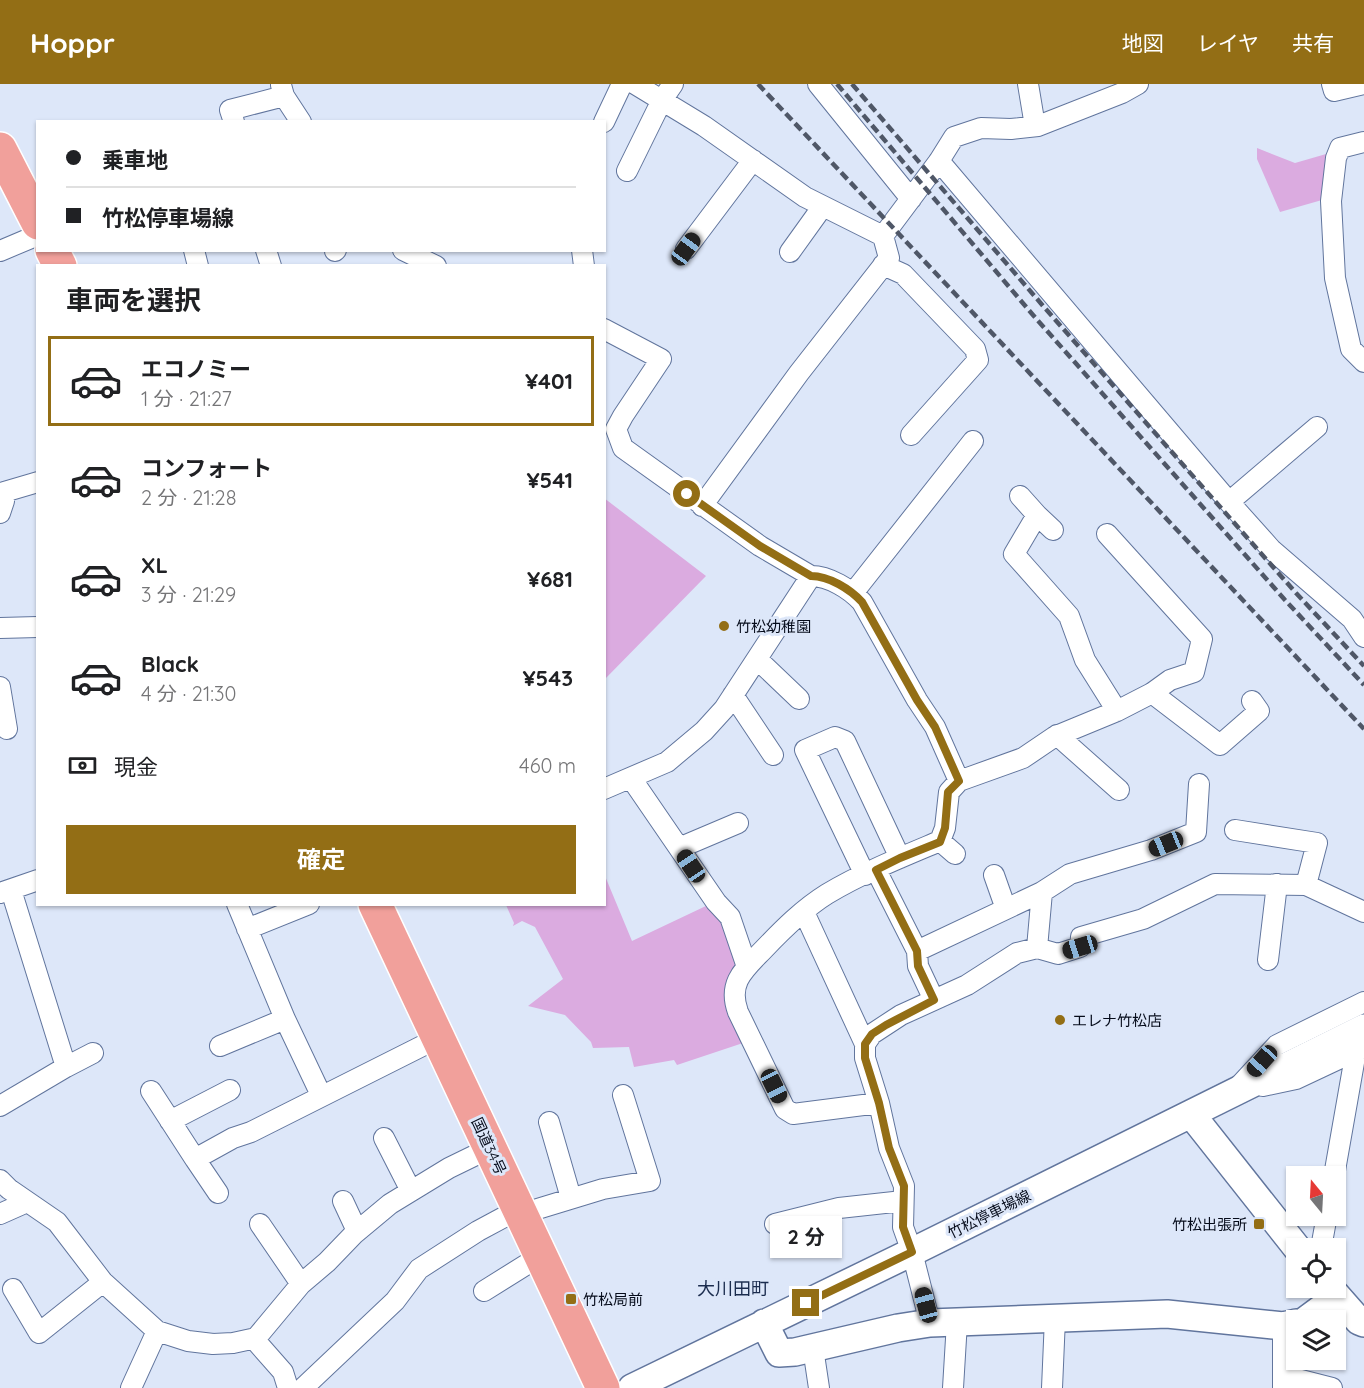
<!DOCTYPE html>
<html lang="ja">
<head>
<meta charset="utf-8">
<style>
	:root { --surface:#fff; --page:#f6f6f6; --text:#202124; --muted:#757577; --line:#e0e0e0; --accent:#936e15 }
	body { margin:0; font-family:Quicksand,"Noto Sans JP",sans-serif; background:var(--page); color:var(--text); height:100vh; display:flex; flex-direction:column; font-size:22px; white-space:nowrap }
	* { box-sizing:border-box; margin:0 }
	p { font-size:20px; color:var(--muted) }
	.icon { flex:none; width:33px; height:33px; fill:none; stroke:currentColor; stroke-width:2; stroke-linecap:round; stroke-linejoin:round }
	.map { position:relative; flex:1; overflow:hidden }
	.details { position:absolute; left:36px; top:180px; width:570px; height:642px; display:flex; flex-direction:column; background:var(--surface); border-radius:0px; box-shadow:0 2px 4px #0004 }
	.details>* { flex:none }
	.banner { position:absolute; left:36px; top:36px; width:570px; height:132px; border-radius:0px; box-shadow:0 2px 4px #0004; display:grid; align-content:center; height:132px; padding:0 30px; background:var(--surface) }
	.needle { width:39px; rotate:342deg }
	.buttons { position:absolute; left:1286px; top:1082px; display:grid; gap:12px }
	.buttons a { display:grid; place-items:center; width:60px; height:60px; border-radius:0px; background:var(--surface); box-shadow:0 2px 4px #0004; font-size:30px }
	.end { position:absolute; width:27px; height:27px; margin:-14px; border:8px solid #936e15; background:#fff; box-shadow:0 0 0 3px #fff }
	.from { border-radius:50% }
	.bubble { position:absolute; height:42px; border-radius:0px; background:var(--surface); box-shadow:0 2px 4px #0004; font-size:20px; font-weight:700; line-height:42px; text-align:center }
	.car { position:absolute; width:18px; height:36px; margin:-18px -9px; border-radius:8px; box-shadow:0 0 4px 2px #0007; background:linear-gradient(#222 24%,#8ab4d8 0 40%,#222 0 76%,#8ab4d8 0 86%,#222 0) }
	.banner b { display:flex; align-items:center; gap:21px; height:57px; font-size:22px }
	.banner b+b { border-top:2px solid var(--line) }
	.banner i { width:15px; height:15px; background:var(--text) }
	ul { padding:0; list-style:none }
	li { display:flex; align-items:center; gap:18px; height:90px; margin:0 12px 9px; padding:0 18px; border:3px solid transparent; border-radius:0px }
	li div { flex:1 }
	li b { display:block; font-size:22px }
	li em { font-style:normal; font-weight:700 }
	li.selected { border-color:var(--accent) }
	li>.icon { width:54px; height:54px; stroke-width:1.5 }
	h2 { padding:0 30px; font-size:27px; line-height:72px }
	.pay { display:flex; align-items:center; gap:15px; height:66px; padding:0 30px; font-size:22px }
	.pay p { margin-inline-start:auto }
	.action { display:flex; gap:12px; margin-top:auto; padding:12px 30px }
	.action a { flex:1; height:69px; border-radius:0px; background:var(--accent); color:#fff; font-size:24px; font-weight:700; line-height:69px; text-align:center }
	header { display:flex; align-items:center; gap:36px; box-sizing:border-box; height:84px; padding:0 30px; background:var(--accent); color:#fff }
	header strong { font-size:28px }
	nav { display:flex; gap:33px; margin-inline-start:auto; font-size:21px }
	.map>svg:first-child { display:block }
	.green { fill:#dbabe0 }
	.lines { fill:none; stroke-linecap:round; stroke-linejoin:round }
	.street-casing { stroke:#61759d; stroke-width:22 }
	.secondary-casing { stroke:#61759d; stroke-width:30 }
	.highway-casing { stroke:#fff; stroke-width:36 }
	.street { stroke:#fff; stroke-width:20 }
	.secondary { stroke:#fff; stroke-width:27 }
	.highway { stroke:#f1a09b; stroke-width:33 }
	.rail { stroke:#4f5767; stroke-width:4.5; stroke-dasharray:9 4.5; stroke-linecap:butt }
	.route { stroke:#936e15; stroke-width:8 }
	.poi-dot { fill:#936e15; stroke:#dde7f9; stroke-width:2 }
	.labels { text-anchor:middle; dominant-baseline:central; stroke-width:6; stroke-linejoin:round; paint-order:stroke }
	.poi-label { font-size:15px; fill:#050b1a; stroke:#dde7f9; text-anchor:start }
	.street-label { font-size:15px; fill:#050b1a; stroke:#dde7f9 }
	.quarter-label { font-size:18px; fill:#1b2c4e; stroke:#dde7f9 }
</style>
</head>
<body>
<header>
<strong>Hoppr</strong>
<nav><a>地図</a><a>レイヤ</a><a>共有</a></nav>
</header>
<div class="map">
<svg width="1364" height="1304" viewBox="0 0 1364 1304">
	<rect width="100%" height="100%" fill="#dde7f9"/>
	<path class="green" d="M 1257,64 L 1295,79 L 1333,68 L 1322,116 L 1280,128 L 1257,75 Z
		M 604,414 L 706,492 L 605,595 L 604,595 Z
		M 605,792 L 632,857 L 708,821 L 727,839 L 740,885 L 743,959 L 677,981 L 674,976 L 634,983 L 629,963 L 593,964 L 591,958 L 565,931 L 528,922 L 563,895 L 535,843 L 522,837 L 513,842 L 514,839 L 506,821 L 604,820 Z"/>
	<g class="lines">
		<defs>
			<path id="street" d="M 635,0 L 704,42 L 805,113 L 883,152
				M 818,0 L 911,115
				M 1028,0 L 1035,42
				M 1332,0 L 1334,7 L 1364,0
				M 281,1 L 284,12 L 301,38
				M 234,38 L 230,26 L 284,12
				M 604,38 L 622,0
				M 1364,58 L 1340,64 L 1336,74 L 1331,117 L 1335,194 L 1351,265 L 1364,278
				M 939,77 L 1229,418 L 1271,465 L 1352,535 L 1364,553
				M 627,87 L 662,16 L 673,0
				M 883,152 L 939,77 L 954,53 L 981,44 L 1011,45 L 1038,42 L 1122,9 L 1138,0
				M 686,165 L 753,76
				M 194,166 L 198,182
				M 266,166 L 271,182
				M 403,166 L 436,182
				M 582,166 L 584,182
				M 0,167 L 38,151
				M 335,167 L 336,166
				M 790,168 L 823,122
				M 883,181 L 903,190 L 975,265 L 978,276 L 911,351
				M 604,245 L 661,275 L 623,332 L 616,345 L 623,364 L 760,462 L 811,492 C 829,492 850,505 862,518 L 917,616 L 935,643 L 959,697 L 1023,674 L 1054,653 L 1117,627 L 1152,609 L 1170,596 L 1194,588 L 1202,555 L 1107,450
				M 1020,412 L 1037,431 L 1014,470 L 1069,532 L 1085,576 L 1117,627
				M 1229,418 L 1317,343
				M 702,422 L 799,289 L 889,174 L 883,152
				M 0,429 L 4,417 L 4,408 L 38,398
				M 1037,431 L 1053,446
				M 853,509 L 973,357
				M 0,544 L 38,543
				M 757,575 L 799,615
				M 0,603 L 7,645
				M 1152,609 L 1220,661 L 1259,627 L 1252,617
				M 733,611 L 773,671
				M 1057,651 L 1119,706
				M 631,694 L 716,818 L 730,833 L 747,883
				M 604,705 L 667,678 L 704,647 L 724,625 L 811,492
				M 1235,746 L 1317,759 L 1306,801
				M 940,757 L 955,770
				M 679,764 L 738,739
				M 876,786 L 917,867 L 1042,808
				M 865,791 L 805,666 L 835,653 L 845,657 L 900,774
				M 994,791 L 1006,825
				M 0,809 L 38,796
				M 804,828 L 865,960
				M 247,845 L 309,820
				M 1037,864 L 1058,870 L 1080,863 L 1081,853 L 1143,835 L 1215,800 L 1306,801 L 1364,828
				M 917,867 L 918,882 L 934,916
				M 1268,876 L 1277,800
				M 285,935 L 321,1011
				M 220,962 L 285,935 L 237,820
				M 66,983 L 93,969
				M 1240,1001 L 1277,961 L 1364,918
				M 1263,1002 L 1296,995 L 1364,963
				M 151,1007 L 195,1075
				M 879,1019 L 793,1030 L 785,1025 L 738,928 C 727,898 745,885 764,865 C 783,845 803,825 827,810 C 862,789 902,773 940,757 L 945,744 L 949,708 L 959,697
				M 0,1022 L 66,983 L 11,806
				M 170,1037 L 230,1006
				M 549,1038 L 571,1114
				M 384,1054 L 411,1107
				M 1334,1092 L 1356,967
				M 0,1096 L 9,1105 L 57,1138 L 103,1198 L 157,1247
				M 218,1109 L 195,1075 L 233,1054 L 251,1048 L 438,954
				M 343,1117 L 357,1147
				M 0,1130 L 27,1118
				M 521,1130 L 603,1105 L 650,1097 L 623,1011
				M 260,1140 L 301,1200
				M 775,1140 L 839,1124 L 903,1117
				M 1321,1164 L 1327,1131
				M 13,1205 L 39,1249 L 103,1198
				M 484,1207 L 540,1172
				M 930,1239 L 912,1168 L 903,1143 L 904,1102 L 889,1064 L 879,1019 L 865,974 L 865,960 L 872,950 L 901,931 L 967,901 L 1017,869 L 1037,864 L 1042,808 L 1070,790 L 1151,766 L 1196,748 L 1199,700
				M 1283,1242 L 1283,1304
				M 254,1255 L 283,1288 L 288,1304
				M 813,1264 L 819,1304
				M 1285,1292 L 1332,1304
				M 131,1304 L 157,1247 L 188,1257 L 213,1260 L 233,1259 L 256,1254 L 301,1200 L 327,1178 L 354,1150 L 390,1120 L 449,1084 L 490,1064
				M 303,1304 L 395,1217 L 419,1185 L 478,1147 L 519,1125
				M 953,1304 L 957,1238
				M 1052,1304 L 1055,1234"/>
			<path id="secondary" d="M 1191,1030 L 1297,1164
				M 1329,1203 L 1359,1237 L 1364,1239
				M 1306,1236 L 1337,1213
				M 764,1239 L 779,1269 L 795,1268 L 898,1244 L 930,1239 L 1167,1230 L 1283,1242 L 1296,1239
				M 632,1304 L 912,1168 L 1364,944"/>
			<path id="highway" d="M 0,65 L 38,139
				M 52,166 L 60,182
				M 375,820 L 603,1304"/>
		</defs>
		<use href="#street" class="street-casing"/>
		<use href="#secondary" class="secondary-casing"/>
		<use href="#highway" class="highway-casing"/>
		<use href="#street" class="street"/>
		<use href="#secondary" class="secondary"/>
		<use href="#highway" class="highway"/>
		<path class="rail" d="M 758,0 L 1364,645
			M 837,0 L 1033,231 L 1285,516 L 1364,601
			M 852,0 L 1044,223 L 1296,509 L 1364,582"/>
	</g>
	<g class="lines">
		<path class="route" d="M 687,410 L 760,462 L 811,492 C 829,492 850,505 862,518 L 917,616 L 935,643 L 959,697 L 948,708 L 945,744 L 940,758 L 900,774 L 876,786 L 917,867 L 918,882 L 934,916 L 886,941 L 872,950 L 865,960 L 865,974 L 879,1019 L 889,1064 L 904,1102 L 903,1143 L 912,1168 L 806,1219"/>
	</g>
	<g class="poi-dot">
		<circle cx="724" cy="542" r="6"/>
		<circle cx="1060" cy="936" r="6"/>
		<rect x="1253" y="1134" width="12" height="12" rx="3"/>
		<rect x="565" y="1209" width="12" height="12" rx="3"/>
	</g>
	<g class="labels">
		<g class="poi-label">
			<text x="736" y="542">竹松幼稚園</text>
			<text x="1072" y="936">エレナ竹松店</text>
			<text x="1247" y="1140" text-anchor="end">竹松出張所</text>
			<text x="583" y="1215">竹松局前</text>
		</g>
		<g class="street-label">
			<text transform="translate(489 1062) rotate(65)">国道34号</text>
			<text transform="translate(989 1130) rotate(-26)">竹松停車場線</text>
		</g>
		<g class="quarter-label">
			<text x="733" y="1204">大川田町</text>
		</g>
	</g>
</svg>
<div class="buttons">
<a><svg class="needle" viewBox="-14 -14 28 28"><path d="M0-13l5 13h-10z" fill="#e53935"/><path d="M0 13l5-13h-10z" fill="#757577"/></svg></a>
<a><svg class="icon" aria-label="locate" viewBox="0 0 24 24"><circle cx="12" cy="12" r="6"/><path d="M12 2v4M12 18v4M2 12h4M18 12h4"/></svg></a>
<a><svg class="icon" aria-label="layers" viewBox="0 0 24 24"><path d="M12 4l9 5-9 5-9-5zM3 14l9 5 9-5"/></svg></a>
</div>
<i class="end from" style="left:687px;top:410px"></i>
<i class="end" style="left:806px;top:1219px"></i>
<div class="bubble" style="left:770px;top:1132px;width:72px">2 分</div>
<i class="car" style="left:686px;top:165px;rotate:36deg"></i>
<i class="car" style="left:1166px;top:760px;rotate:248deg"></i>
<i class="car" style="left:691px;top:782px;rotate:326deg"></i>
<i class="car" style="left:1080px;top:863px;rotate:253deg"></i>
<i class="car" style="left:1262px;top:977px;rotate:222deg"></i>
<i class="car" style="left:774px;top:1002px;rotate:154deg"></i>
<i class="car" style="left:926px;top:1221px;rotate:345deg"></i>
<div class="banner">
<b><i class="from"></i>乗車地</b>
<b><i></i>竹松停車場線</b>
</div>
<section class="details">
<h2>車両を選択</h2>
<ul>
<li class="selected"><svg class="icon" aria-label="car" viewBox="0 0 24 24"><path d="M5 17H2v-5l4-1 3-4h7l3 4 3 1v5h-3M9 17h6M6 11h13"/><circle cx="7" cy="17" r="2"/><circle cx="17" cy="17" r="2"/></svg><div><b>エコノミー</b><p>1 分 · 21:27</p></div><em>¥401</em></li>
<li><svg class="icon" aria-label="car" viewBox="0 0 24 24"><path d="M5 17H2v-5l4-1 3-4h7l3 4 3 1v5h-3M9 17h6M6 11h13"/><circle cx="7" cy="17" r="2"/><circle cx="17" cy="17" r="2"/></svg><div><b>コンフォート</b><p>2 分 · 21:28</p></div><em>¥541</em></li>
<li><svg class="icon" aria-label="car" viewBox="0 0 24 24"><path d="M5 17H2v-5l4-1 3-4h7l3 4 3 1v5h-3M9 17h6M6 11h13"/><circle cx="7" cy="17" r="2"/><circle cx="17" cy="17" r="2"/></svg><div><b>XL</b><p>3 分 · 21:29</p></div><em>¥681</em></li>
<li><svg class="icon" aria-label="car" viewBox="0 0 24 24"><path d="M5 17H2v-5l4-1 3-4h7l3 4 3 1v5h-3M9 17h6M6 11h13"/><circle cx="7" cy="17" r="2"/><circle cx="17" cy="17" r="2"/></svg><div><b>Black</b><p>4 分 · 21:30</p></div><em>¥543</em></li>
</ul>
<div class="pay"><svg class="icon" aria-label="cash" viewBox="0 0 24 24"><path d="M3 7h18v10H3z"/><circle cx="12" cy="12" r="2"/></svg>現金<p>460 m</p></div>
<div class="action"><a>確定</a></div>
</section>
</div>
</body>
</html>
